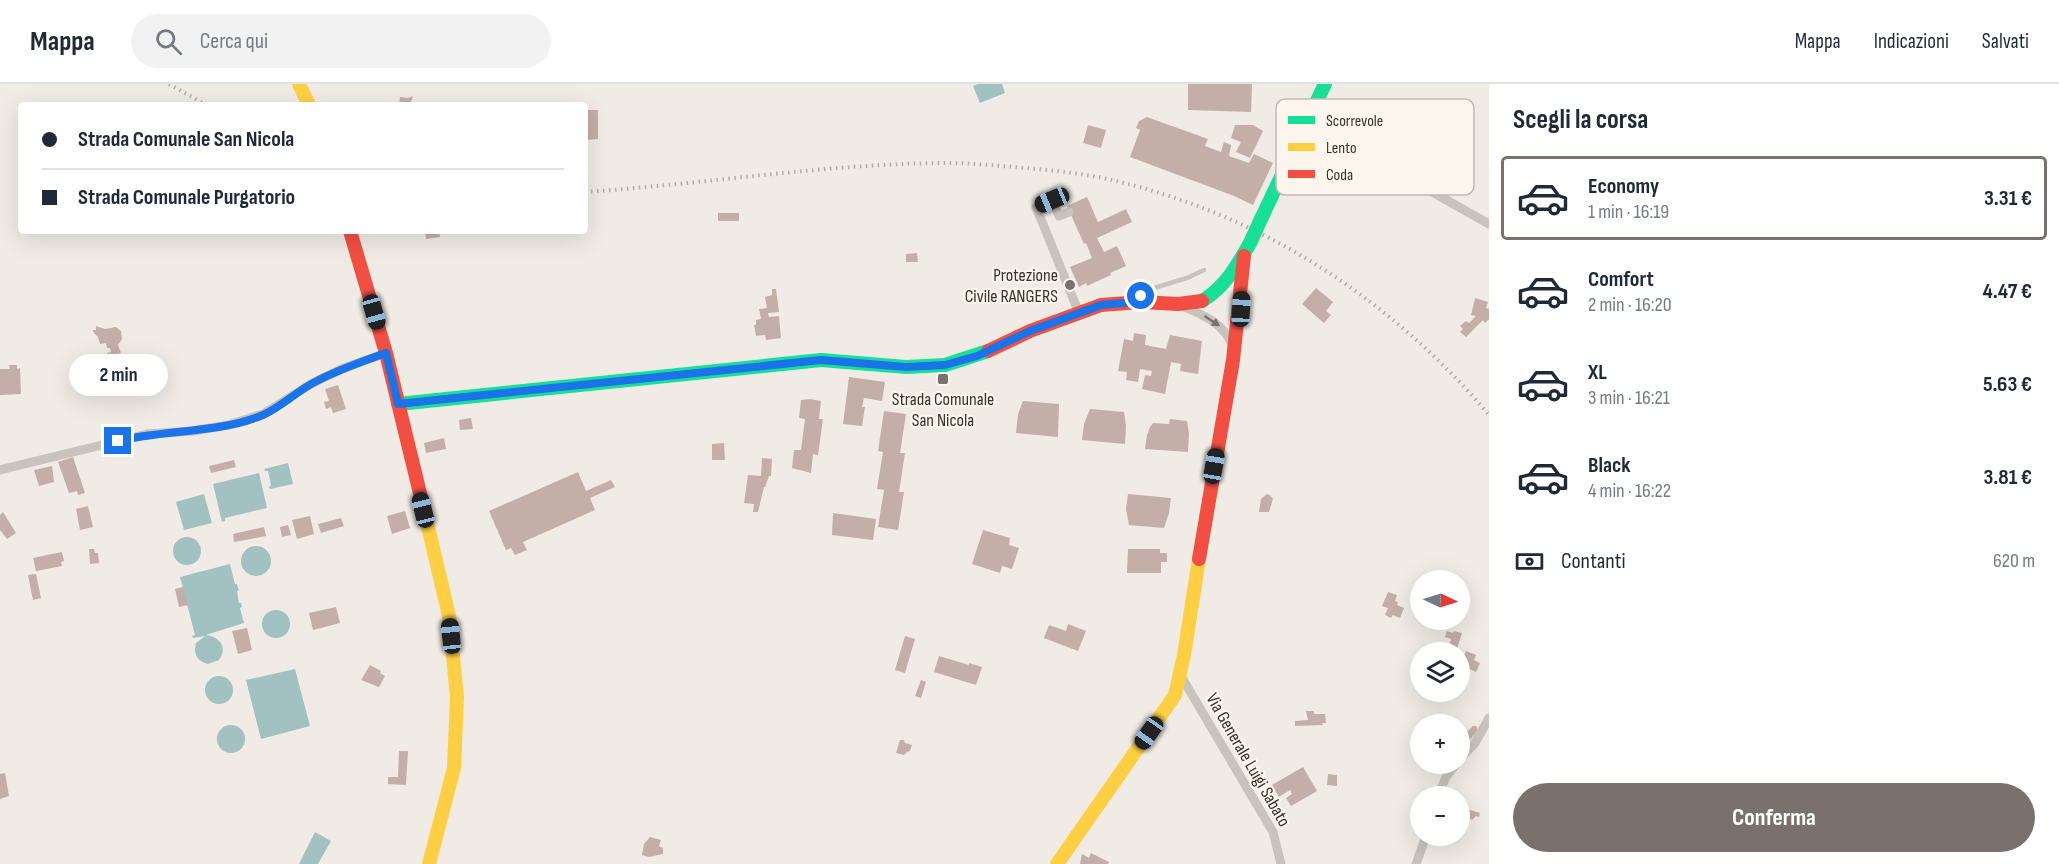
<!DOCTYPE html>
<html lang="it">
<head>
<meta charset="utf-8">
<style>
	:root { --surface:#fff; --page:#f2f2f3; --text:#1f2937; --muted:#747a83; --line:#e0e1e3; --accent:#7a716c }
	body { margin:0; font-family:"Sofia Sans Condensed",sans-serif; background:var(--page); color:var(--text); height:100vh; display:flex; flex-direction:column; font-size:22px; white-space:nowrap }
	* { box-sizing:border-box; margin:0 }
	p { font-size:20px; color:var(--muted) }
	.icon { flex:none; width:33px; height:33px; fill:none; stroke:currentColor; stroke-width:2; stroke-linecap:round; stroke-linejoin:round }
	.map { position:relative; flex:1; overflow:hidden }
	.details { display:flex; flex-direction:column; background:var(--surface); width:570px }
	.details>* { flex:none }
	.banner { position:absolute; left:18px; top:18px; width:570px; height:132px; border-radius:6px; box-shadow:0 6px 24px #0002; display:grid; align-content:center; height:132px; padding:0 24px; background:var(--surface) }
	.needle { width:39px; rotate:94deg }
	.tools { position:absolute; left:1410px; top:486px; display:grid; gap:12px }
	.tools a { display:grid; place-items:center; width:60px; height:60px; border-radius:50%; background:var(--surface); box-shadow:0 6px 24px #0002; font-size:30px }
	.end { position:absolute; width:27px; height:27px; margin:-14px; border:8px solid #1a73e8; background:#fff; box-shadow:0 0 0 3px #fff }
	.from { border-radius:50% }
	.bubble { position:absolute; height:42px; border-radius:21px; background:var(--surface); box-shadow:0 6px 24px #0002; font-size:20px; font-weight:700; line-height:42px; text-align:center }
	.car { position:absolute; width:18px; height:36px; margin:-18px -9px; border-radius:8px; box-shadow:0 0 4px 2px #0007; background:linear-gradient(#222 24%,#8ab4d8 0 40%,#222 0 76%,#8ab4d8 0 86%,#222 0) }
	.banner b { display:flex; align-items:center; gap:21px; height:57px; font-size:22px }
	.banner b+b { border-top:2px solid var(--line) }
	.banner i { width:15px; height:15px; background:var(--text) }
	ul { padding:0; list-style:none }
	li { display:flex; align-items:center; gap:18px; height:84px; margin:0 12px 9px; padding:0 12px; border:3px solid transparent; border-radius:6px }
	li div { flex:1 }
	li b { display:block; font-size:22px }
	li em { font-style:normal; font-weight:700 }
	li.current { border-color:var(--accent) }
	li>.icon { width:54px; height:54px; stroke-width:1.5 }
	h2 { padding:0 24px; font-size:27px; line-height:72px }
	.pay { display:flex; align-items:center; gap:15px; height:66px; padding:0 24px; font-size:22px }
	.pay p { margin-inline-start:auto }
	.primary-button { display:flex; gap:12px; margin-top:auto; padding:12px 24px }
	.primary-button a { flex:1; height:69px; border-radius:36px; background:var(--accent); color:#fff; font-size:24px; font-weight:700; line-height:69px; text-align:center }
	header { display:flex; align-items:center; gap:36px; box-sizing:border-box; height:84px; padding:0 30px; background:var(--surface); border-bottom:2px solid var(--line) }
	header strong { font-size:28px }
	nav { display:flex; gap:33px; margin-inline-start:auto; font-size:21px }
	.search { width:420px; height:54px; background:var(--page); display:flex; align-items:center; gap:15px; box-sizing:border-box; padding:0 21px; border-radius:33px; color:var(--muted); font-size:22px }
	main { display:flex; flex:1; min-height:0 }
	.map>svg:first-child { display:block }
	.water { fill:#a1c2c1 }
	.building { fill:#c3afa7 }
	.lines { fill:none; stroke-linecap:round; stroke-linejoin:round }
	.lane { stroke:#c9c3be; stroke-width:4.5 }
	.street { stroke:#c9c3be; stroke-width:9 }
	.fast { stroke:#16e098; stroke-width:14 }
	.slow { stroke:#ffcf43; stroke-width:14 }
	.jam { stroke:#f24e42; stroke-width:14 }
	.rail { stroke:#b1aca8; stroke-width:4; stroke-dasharray:1.5 4.5; stroke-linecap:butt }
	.fast-bridge { stroke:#16e098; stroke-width:14 }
	.oneway { fill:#7b726d }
	.route { stroke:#1a73e8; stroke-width:8 }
	.poi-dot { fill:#7a716c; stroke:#fbf5ee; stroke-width:2 }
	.labels { text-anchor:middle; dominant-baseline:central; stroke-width:4.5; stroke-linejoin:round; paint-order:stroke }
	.poi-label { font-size:18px; fill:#3b302b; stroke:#fbf5ee; text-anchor:end }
	.street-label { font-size:18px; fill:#3b302b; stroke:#fbf5ee }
	.key { fill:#fbf5ee; stroke:#c1bab4; stroke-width:1.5 }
	.key-label { font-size:16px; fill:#3b302b }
</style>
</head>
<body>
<header>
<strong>Mappa</strong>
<div class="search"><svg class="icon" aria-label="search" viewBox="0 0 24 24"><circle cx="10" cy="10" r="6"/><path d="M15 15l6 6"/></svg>Cerca qui</div>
<nav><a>Mappa</a><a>Indicazioni</a><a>Salvati</a></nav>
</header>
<main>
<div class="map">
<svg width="1489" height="780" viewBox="0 0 1489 780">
	<rect width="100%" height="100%" fill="#f0ebe5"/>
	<path class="water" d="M 978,0 L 1002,0 L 1005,9 L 980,19 L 973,2 Z
		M 288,379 L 293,400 L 270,405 L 269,403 L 271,401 L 268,387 L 265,387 L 264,385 Z
		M 259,389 L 267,424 L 225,434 L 225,437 L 222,438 L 213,400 Z
		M 204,410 L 212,439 L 184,446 L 176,418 Z
		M173 467a14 14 0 1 1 28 0a14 14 0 1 1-28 0Z
		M241 477a15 15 0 1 1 30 0a15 15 0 1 1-30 0Z
		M 230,480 L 235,500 L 237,500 L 239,506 L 237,507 L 239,519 L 241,519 L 242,523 L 240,524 L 244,539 L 206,551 C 220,553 228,563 219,576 L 208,580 C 197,577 193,570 196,559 L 205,552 L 193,554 L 192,552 L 195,551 L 180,493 Z
		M262 540a14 14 0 1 1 28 0a14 14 0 1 1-28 0Z
		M 295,585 L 310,642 L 261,655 L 246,596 Z
		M205 606a14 14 0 1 1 28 0a14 14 0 1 1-28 0Z
		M217 655a14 14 0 1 1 28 0a14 14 0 1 1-28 0Z
		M 315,748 L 331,757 L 318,780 L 299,780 Z"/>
	<path class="building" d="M 1188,0 L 1252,0 L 1251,28 L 1188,26 Z
		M 413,12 L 411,18 L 420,21 L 399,21 L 400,13 L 408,14 Z
		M 585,26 L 598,26 L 598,55 L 585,56 Z
		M 1147,33 L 1208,55 L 1205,62 L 1221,68 L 1224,58 L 1231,61 L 1229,72 L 1249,79 L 1254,70 L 1273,79 L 1253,121 L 1234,112 L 1130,73 L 1140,46 L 1136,44 L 1139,37 Z
		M 1088,41 L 1106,46 L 1101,64 L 1083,59 Z
		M 1235,41 L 1253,41 L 1263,47 L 1250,74 L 1236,68 L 1241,58 L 1231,54 Z
		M 1087,113 L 1098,138 L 1126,125 L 1132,138 L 1097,154 L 1104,168 L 1117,162 L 1126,182 L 1110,189 L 1111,191 L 1087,202 L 1086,199 L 1079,203 L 1070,183 L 1092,174 L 1086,159 L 1084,160 L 1067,122 Z
		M 718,129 L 739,129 L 739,137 L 718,137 Z
		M 425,147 L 439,147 L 440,153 L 426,155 Z
		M 917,169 L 918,178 L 906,178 L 906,170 Z
		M 1316,204 L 1333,218 L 1326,227 L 1331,231 L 1324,239 L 1302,220 Z
		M 772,205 L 776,205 L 779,228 L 768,229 L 769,233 L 779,232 L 781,254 L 766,256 L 765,251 L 756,252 L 754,241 L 756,241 L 756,236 L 761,235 L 759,225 L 767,224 L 765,213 L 772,211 Z
		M 1475,214 L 1488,218 L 1486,224 L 1489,225 L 1489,235 L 1485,239 L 1483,236 L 1466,253 L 1460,248 L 1463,245 L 1460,242 L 1466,237 L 1469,239 L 1476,232 L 1471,231 Z
		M 96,242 L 105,245 L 116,243 L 121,247 L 122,255 L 118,261 L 121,269 L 108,273 L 107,269 L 111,268 L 110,264 L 107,264 L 106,259 L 100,260 L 98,253 L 93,248 L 93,246 L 96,246 Z
		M 1134,249 L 1146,251 L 1145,261 L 1166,265 L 1170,251 L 1202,257 L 1198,290 L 1180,287 L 1181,280 L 1171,278 L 1165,310 L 1142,305 L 1145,291 L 1151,292 L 1152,287 L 1140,285 L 1138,298 L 1126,296 L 1127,288 L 1118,287 L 1124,255 L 1133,257 Z
		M 9,281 L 17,281 L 17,285 L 20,284 L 21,310 L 0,311 L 0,285 L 10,285 Z
		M 849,293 L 885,298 L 882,317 L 864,314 L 862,323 L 865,323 L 862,342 L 843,340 Z
		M 338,301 L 346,325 L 333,329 L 331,323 L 326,325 L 324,318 L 329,317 L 325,305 Z
		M 810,315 L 821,317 L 819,335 L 823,335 L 818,371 L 813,370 L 811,389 L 792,384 L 794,366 L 801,366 L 805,335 L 799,334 L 801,316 Z
		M 1023,317 L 1059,320 L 1058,353 L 1016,349 L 1018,330 Z
		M 1090,325 L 1124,328 L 1126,342 L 1125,360 L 1082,356 L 1084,340 Z
		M 884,327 L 906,330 L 900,369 L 905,369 L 899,408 L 904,408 L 898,446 L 878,443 L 884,406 L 877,405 L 883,368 L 878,367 Z
		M 471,334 L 473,345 L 460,346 L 459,336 Z
		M 1170,335 L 1187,337 L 1189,350 L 1188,368 L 1145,365 L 1147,351 L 1150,343 L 1153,339 L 1169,340 Z
		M 444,354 L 446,365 L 426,369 L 424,359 Z
		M 724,359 L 725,376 L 712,376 L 712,360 Z
		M 73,373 L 85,409 L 78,411 L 77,407 L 69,409 L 58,378 Z
		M 762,374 L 772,375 L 771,392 L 769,392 L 765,403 L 764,403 L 758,428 L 753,428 L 754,420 L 744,419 L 748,391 L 761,392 Z
		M 234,376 L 236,383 L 211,389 L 209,382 Z
		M 52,382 L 54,398 L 39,402 L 34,386 Z
		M 578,388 L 586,407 L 611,396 L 615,403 L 590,414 L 595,426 L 523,458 L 527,466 L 515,471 L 511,464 L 506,466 L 489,427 Z
		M 1128,410 L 1171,414 L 1169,429 L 1164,444 L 1129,441 L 1126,425 Z
		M 1267,410 L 1270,411 L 1273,415 L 1269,428 L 1259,428 L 1261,415 Z
		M 88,422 L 93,443 L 80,446 L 76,425 Z
		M 405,427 L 410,444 L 392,450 L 387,432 Z
		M 3,428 L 16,449 L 7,455 L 0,446 L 0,431 Z
		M 833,429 L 876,435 L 873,456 L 832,451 Z
		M 310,432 L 314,450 L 297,455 L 292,436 Z
		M 341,434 L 344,442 L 321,449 L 318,440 Z
		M 288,441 L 291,451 L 282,453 L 280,443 Z
		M 264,443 L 266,452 L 234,458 L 233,450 Z
		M 983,446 L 1010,454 L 1009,461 L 1019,464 L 1012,485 L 1002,482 L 1000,489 L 972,480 Z
		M 89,465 L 94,465 L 95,469 L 98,469 L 99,479 L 90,480 Z
		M 1128,465 L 1160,465 L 1160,469 L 1167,469 L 1167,478 L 1161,478 L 1161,489 L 1127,489 Z
		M 62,468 L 64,477 L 61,478 L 62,482 L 36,487 L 33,474 Z
		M 36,490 L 41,514 L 33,516 L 28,491 Z
		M 183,503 L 188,521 L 179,523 L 175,505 Z
		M 1388,508 L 1397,511 L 1395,517 L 1398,518 L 1397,521 L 1404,524 L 1400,534 L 1393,531 L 1391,534 L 1385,531 L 1388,524 L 1382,522 Z
		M 336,523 L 340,539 L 313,546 L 309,529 Z
		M 1068,540 L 1086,547 L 1078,567 L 1044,554 L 1049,541 L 1066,547 Z
		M 247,544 L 252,566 L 238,570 L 232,547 Z
		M 1447,547 L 1453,549 L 1454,547 L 1462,549 L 1457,565 L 1449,562 L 1451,555 L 1445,553 Z
		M 905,552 L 915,555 L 905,589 L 895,586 Z
		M 1466,567 L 1476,571 L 1474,576 L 1480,579 L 1476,588 L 1460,581 Z
		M 939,572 L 969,581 L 969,579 L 982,583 L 976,601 L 934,588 Z
		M 370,581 L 381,587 L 380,589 L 385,592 L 379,603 L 361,596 Z
		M 921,596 L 926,598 L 921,614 L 915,612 Z
		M 1306,627 L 1314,627 L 1314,630 L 1325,630 L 1326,639 L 1322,639 L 1323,641 L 1295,642 L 1295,637 L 1308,636 Z
		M 1473,642 L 1476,642 L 1478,646 L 1466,661 L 1463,659 L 1468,653 L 1465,650 Z
		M 900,656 L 904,656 L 905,659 L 912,661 L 910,667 L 907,668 L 904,671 L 896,669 Z
		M 399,667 L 408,667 L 406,701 L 388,700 L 388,693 L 398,693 Z
		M 1303,683 L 1317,707 L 1291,722 L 1286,714 L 1292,710 L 1290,706 L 1279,713 L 1272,701 Z
		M 5,689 L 9,712 L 0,715 L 0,690 Z
		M 1328,690 L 1337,691 L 1337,702 L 1327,701 Z
		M 1460,723 L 1480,729 L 1479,733 L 1476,732 L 1472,736 L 1460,730 Z
		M 650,753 L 661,756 L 659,762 L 663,764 L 663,770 L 649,773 L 642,771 L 644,760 Z
		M 1091,769 L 1109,778 L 1108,780 L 1080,780 L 1082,770 L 1089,774 Z"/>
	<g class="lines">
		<path class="lane" d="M 1139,214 L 1144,207 L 1187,194 L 1204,186"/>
		<path class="street" d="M 1308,38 L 1489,140
			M 1069,128 L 1059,132 L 1052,116 L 1036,123 L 1079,229
			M 1180,221 C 1203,231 1226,239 1234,266
			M 0,386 L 147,350 L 193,347 L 228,341 L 263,330 L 311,300 L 341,285 L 386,269
			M 1181,592 L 1273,748 L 1281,780
			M 1460,675 L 1475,659 L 1489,634
			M 1438,712 L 1446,693 L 1456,680
			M 1416,780 L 1426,752"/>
		<path class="fast" d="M 1261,135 L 1325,0
			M 1202,217 C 1225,203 1237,182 1250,159
			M 398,320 L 821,276 L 906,283 L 945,281 L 988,267"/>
		<path class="slow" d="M 299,0 L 309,21
			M 425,430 L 449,532 L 457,613 L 454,684 L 429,780
			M 1057,780 L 1175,611 L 1184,571 L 1199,475"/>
		<path class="jam" d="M 350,147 L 386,269 L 425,430
			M 988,267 L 1030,247 L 1101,221 L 1141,218 L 1178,220 L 1202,217
			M 1199,475 L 1233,276 L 1244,172"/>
		<path class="rail" d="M 169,0 L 206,21
			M 585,108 C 705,100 824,80 944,79 C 967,79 990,81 1013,83 C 1049,86 1085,89 1120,98 C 1265,133 1393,217 1489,331"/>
		<path class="fast-bridge" d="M 1250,159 L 1261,135"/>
	</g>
	<defs><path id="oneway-solid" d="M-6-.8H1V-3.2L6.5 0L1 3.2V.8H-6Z" transform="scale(1.5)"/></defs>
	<use class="oneway" href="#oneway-solid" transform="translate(1212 237) rotate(33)"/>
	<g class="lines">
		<path class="route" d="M 118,357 C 165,345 217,350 263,331 C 281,323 296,308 313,299 C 337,286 361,278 386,269 L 398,320 L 821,276 L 906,283 L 945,281 L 977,272 L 1030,247 L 1101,221 L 1135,218 L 1141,212"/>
	</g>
	<g class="poi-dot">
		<circle cx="1070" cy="201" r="6"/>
		<rect x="937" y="289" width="12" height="12" rx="3"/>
	</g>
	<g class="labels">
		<g class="poi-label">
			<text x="1058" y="191">Protezione<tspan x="1058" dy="21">Civile RANGERS</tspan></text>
			<text x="943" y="315" text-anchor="middle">Strada Comunale<tspan x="943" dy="21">San Nicola</tspan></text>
		</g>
		<g class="street-label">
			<text transform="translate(1248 676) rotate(60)">Via Generale Luigi Sabato</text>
		</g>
	</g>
	<rect x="1276" y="15" width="198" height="96" rx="9" class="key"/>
	<rect x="1288" y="32" width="27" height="8" fill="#16e098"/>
	<rect x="1288" y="59" width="27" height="8" fill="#ffcf43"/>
	<rect x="1288" y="86" width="27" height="8" fill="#f24e42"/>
	<g class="key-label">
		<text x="1326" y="42">Scorrevole</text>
		<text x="1326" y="69">Lento</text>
		<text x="1326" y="96">Coda</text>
	</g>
</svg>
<div class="tools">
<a><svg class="needle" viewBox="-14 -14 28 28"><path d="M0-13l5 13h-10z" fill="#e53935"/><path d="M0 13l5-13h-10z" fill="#747a83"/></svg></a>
<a><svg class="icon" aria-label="layers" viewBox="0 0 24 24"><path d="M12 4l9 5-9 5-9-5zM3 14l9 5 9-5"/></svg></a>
<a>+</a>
<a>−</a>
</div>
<i class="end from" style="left:1141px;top:212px"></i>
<i class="end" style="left:118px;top:357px"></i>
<div class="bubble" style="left:69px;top:270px;width:99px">2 min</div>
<i class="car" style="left:1052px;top:116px;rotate:247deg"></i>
<i class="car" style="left:1241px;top:225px;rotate:3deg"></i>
<i class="car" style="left:374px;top:228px;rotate:164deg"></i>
<i class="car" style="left:1214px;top:382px;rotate:10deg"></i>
<i class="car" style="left:423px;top:426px;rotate:346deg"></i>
<i class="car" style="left:451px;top:552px;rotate:354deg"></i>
<i class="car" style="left:1149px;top:649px;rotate:215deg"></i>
<div class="banner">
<b><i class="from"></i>Strada Comunale San Nicola</b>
<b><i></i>Strada Comunale Purgatorio</b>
</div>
</div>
<section class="details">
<h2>Scegli la corsa</h2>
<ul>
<li class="current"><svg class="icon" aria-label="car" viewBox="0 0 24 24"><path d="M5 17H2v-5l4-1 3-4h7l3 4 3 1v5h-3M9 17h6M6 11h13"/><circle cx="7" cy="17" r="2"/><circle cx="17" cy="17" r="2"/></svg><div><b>Economy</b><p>1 min · 16:19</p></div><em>3.31 €</em></li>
<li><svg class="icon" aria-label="car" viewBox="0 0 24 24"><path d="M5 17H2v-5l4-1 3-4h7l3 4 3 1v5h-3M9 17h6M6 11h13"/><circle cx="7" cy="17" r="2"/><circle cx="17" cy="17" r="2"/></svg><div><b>Comfort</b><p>2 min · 16:20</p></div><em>4.47 €</em></li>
<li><svg class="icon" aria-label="car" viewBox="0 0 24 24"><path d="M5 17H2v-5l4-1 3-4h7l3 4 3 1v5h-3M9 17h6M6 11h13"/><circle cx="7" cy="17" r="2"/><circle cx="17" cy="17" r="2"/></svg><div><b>XL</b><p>3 min · 16:21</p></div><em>5.63 €</em></li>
<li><svg class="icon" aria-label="car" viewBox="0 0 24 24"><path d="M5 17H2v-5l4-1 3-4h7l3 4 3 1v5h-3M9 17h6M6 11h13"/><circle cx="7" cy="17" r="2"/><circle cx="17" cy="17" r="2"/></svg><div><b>Black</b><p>4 min · 16:22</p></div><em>3.81 €</em></li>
</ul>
<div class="pay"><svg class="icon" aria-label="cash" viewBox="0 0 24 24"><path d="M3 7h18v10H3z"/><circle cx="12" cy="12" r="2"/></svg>Contanti<p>620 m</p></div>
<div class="primary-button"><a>Conferma</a></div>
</section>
</main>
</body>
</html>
